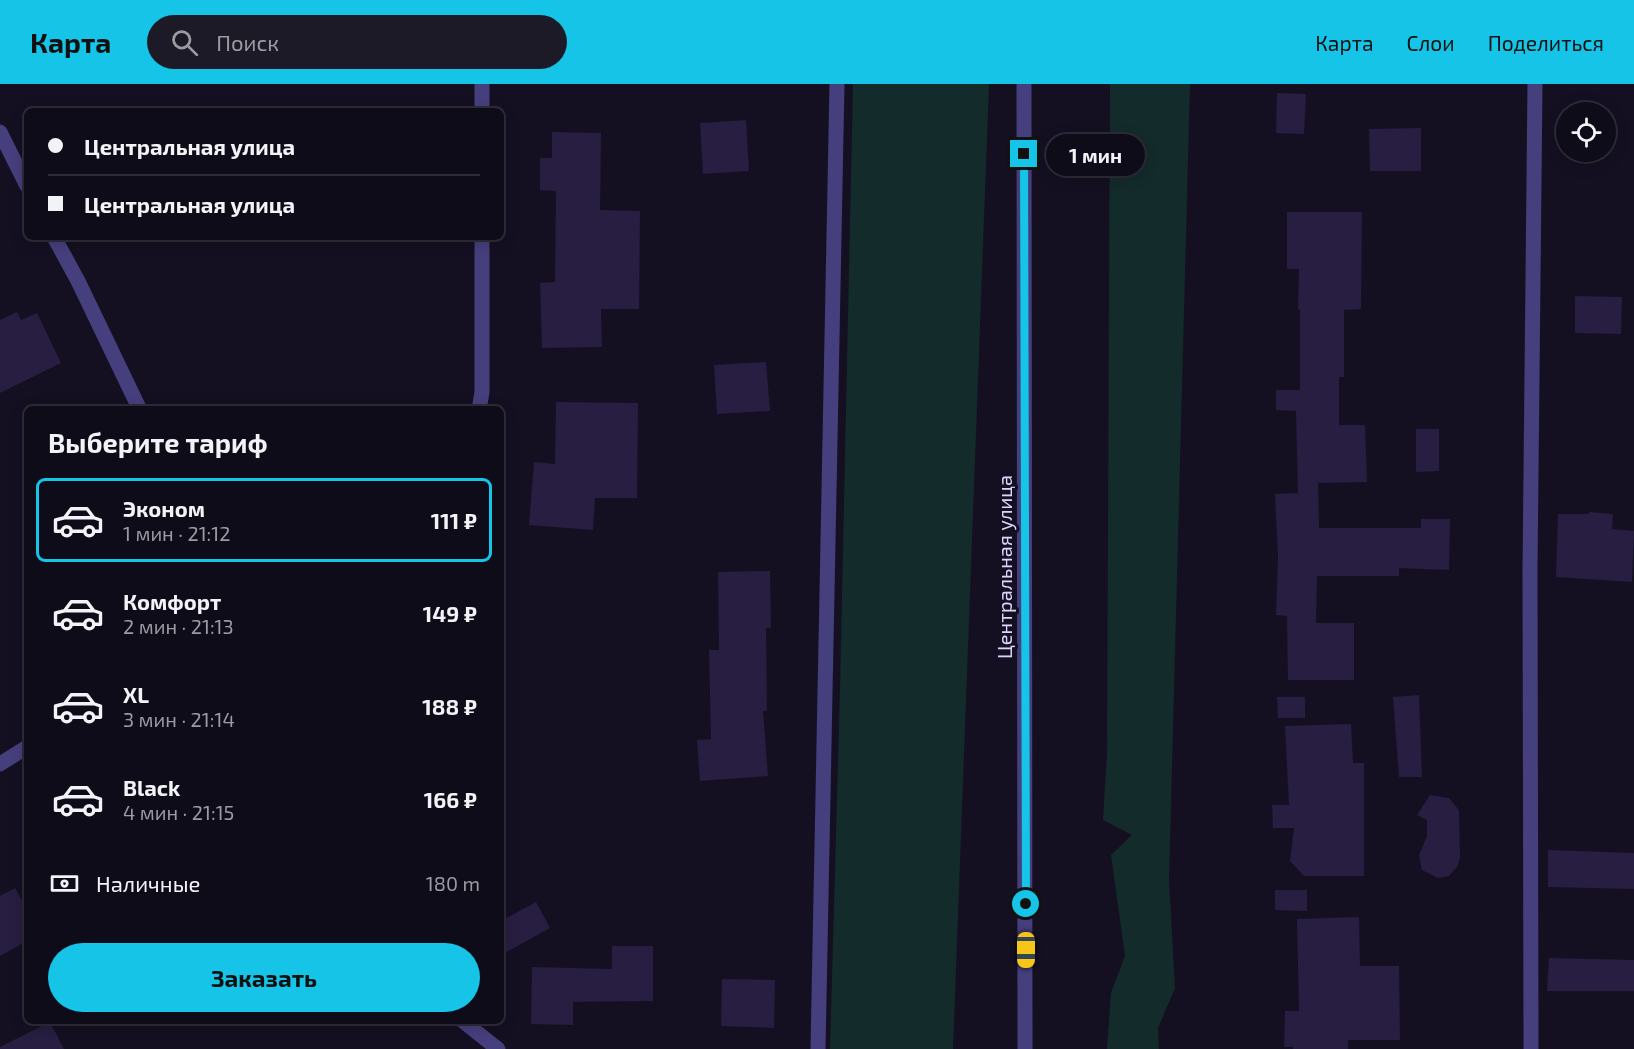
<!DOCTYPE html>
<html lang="ru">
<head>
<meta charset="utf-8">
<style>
	:root { --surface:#0f0c1a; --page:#1d1a27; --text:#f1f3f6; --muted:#9b9ba2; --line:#2f2c39; --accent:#15c4e7 }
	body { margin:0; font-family:"Exo 2",sans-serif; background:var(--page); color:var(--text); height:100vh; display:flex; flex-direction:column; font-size:22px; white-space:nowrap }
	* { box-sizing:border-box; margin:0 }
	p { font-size:20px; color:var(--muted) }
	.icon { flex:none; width:33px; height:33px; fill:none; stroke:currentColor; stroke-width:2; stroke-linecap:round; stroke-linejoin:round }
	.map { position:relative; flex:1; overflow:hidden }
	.side { position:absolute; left:24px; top:322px; width:480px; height:618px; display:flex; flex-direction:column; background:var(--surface); border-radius:9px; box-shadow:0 3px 15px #0003,0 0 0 2px var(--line) }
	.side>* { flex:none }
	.banner { position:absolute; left:24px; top:24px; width:480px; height:132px; border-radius:9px; box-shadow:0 3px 15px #0003,0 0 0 2px var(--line); display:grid; align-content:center; height:132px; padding:0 24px; background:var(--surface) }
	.buttons { position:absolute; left:1556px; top:18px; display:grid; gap:12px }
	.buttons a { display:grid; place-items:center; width:60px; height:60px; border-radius:50%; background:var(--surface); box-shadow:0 3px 15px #0003,0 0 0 2px var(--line); font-size:30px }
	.end { position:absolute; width:27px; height:27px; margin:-14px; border:8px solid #15c4e7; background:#111; box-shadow:0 0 0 3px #111 }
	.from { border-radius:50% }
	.bubble { position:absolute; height:42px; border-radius:21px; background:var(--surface); box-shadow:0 3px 15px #0003,0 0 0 2px var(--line); font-size:20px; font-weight:700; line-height:42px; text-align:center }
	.car { position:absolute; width:18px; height:36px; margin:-18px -9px; border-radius:8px; box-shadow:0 0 4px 2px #0007; background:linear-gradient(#f5c518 24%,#345 0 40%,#f5c518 0 76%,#345 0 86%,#f5c518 0) }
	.banner b { display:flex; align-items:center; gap:21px; height:57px; font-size:22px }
	.banner b+b { border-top:2px solid var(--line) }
	.banner i { width:15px; height:15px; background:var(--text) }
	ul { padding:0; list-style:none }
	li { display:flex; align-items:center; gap:18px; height:84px; margin:0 12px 9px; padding:0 12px; border:3px solid transparent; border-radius:9px }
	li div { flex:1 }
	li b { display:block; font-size:22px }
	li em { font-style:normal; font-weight:700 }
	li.active { border-color:var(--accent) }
	li>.icon { width:54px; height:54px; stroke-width:1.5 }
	h2 { padding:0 24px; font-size:27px; line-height:72px }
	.pay { display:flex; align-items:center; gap:15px; height:66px; padding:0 24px; font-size:22px }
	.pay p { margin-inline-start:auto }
	.cta { display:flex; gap:12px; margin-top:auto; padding:12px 24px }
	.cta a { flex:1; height:69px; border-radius:36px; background:var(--accent); color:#111; font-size:24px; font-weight:700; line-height:69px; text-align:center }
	header { display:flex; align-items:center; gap:36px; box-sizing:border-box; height:84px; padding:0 30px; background:var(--accent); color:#111 }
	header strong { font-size:28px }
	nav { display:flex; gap:33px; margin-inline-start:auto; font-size:21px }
	.search { width:420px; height:54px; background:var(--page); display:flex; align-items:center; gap:15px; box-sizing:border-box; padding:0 21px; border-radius:33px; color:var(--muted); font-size:22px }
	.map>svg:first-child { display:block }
	.green { fill:#142b2b }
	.building { fill:#271e41 }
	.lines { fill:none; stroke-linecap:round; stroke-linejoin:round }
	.minor { stroke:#463f7d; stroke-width:15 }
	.tertiary { stroke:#463f7d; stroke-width:15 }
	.route { stroke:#15c4e7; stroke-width:8 }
	.labels { text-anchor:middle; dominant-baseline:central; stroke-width:6; stroke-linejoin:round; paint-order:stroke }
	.street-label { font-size:20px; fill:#dcd5fb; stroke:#141022 }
</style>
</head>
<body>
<header>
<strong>Карта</strong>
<div class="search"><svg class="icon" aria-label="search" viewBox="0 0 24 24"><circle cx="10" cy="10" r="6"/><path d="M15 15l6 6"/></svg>Поиск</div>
<nav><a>Карта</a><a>Слои</a><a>Поделиться</a></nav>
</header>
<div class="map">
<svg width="1634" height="965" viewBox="0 0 1634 965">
	<rect width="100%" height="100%" fill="#141022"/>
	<path class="green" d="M 853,0 L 989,0 L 953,965 L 830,965 L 840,606 Z
		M 1110,0 L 1190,0 L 1169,796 L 1175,904 L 1158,944 L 1159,965 L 1107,965 L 1111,909 L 1125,872 L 1111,771 L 1132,751 L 1103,736 L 1107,669 Z"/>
	<path class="building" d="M 1277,9 L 1306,10 L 1304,50 L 1276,49 Z
		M 746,36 L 749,87 L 703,90 L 700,39 Z
		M 1421,44 L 1421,87 L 1370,87 L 1369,45 Z
		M 552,48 L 601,49 L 600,126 L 640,127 L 639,225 L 601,225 L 602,263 L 542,264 L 540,199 L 555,198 L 556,107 L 540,106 L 540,74 L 552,74 Z
		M 1287,128 L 1362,128 L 1361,225 L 1344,226 L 1344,293 L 1339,293 L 1339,341 L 1365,341 L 1367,398 L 1318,399 L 1319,444 L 1421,444 L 1421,435 L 1450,435 L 1449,486 L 1399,484 L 1399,492 L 1317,492 L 1316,539 L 1354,539 L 1354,596 L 1288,596 L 1287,532 L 1276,531 L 1278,473 L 1275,410 L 1298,409 L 1296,327 L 1276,326 L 1276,306 L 1300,306 L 1300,226 L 1298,225 L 1299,185 L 1287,185 Z
		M 1575,212 L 1622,213 L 1621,250 L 1575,249 Z
		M 17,228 L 21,236 L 37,229 L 61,279 L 0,309 L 0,236 Z
		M 766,278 L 770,327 L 717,330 L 714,281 Z
		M 556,318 L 638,319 L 637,414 L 595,414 L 593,446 L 529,441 L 534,378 L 555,380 Z
		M 1416,345 L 1439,345 L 1439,387 L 1416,388 Z
		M 1589,428 L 1613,430 L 1612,445 L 1634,447 L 1632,498 L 1556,493 L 1558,430 L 1589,430 Z
		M 770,487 L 771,544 L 766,544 L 767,627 L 763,627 L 768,692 L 700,697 L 697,656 L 711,655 L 709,566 L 719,566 L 718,488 Z
		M 1419,611 L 1422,693 L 1399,693 L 1393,613 Z
		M 1277,613 L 1305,613 L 1305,634 L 1278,634 Z
		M 1351,640 L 1353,679 L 1364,679 L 1364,792 L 1304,792 L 1290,777 L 1294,744 L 1273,744 L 1272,721 L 1289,721 L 1285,642 Z
		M 1430,711 L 1449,714 L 1459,726 L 1460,774 L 1457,783 L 1449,792 L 1438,794 L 1422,786 L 1419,771 L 1427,752 L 1427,736 L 1417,731 Z
		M 1548,766 L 1634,769 L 1634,805 L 1548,803 Z
		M 15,804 L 27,826 L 27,857 L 0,872 L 0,812 Z
		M 1275,806 L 1307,806 L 1307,827 L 1275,826 Z
		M 536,818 L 550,844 L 501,871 L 501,837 Z
		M 1359,833 L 1360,882 L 1399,882 L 1400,956 L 1348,956 L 1348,965 L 1293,965 L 1293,963 L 1284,963 L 1285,927 L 1299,927 L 1297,835 Z
		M 612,862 L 653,862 L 653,917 L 573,918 L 573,941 L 531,940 L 532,883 L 612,885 Z
		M 1549,874 L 1634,876 L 1634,907 L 1547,907 Z
		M 722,895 L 775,896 L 774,944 L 721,942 Z
		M 50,938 L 64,965 L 0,965 L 0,963 Z"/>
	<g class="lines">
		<path class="minor" d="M 482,27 L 482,0
			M 0,48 L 27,102
			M 54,153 L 78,197 L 140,326
			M 479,326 L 482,308 L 482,153
			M 0,680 L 27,663
			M 464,938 L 498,965
			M 818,965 L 837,0
			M 1531,965 L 1530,486 L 1535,0"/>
		<path class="tertiary" d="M 1024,0 L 1025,965"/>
	</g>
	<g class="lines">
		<path class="route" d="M 1024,70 L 1026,820"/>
	</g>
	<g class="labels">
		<g class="street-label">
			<text transform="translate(1004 483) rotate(-90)">Центральная улица</text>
		</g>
	</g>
</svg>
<div class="buttons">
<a><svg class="icon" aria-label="locate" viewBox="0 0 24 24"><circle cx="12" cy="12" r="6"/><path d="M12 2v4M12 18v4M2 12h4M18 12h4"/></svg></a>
</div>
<i class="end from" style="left:1026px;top:820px"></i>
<i class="end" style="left:1024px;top:70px"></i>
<div class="bubble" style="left:1046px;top:50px;width:99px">1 мин</div>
<i class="car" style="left:1026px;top:866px;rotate:180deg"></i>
<div class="banner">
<b><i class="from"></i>Центральная улица</b>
<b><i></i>Центральная улица</b>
</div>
<section class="side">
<h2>Выберите тариф</h2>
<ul>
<li class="active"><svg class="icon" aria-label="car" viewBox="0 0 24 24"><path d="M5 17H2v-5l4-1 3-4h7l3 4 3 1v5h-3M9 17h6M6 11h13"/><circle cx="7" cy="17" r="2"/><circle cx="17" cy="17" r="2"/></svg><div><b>Эконом</b><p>1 мин · 21:12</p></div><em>111 ₽</em></li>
<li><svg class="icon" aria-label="car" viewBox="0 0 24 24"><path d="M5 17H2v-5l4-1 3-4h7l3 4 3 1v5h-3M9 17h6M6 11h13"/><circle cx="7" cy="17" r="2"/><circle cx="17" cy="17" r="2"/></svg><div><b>Комфорт</b><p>2 мин · 21:13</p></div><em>149 ₽</em></li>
<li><svg class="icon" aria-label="car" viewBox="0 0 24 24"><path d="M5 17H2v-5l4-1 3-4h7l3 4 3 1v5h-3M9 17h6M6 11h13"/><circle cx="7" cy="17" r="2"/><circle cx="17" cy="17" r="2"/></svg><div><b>XL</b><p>3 мин · 21:14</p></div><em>188 ₽</em></li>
<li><svg class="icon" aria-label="car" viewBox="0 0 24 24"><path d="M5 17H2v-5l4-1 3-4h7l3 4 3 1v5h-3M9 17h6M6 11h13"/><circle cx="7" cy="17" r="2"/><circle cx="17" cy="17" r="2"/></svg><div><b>Black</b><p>4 мин · 21:15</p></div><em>166 ₽</em></li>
</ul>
<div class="pay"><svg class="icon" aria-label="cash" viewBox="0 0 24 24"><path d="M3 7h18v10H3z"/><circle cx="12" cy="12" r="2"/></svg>Наличные<p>180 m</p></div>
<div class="cta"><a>Заказать</a></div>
</section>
</div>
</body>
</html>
